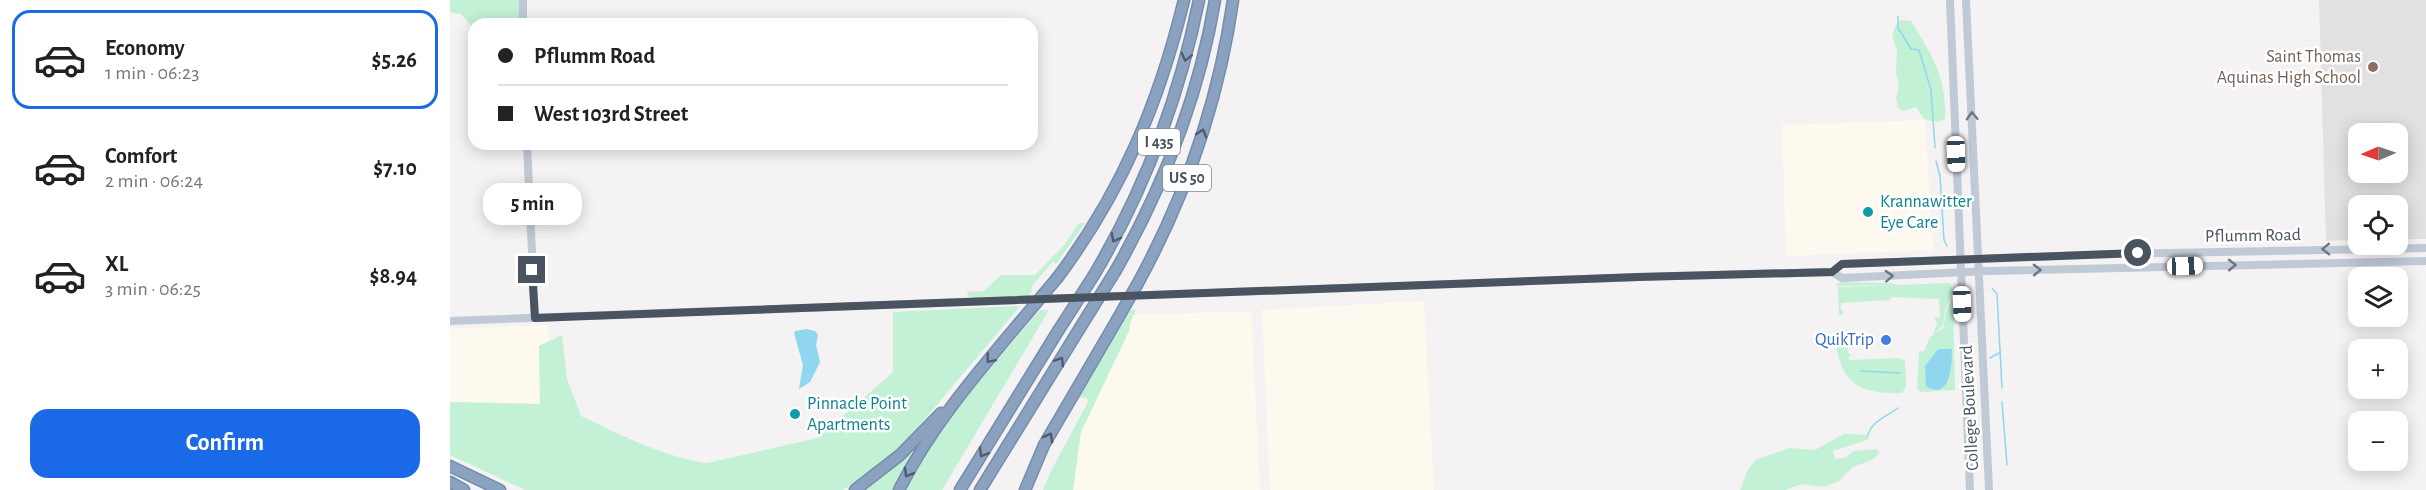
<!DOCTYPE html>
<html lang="en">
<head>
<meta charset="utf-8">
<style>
	:root { --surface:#fff; --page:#f2f2f2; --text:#222; --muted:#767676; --line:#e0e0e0; --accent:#1a6ae7 }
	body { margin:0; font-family:"Alegreya Sans",sans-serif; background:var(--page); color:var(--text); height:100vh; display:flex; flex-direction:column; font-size:22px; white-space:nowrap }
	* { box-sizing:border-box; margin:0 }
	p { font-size:20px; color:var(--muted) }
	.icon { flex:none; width:33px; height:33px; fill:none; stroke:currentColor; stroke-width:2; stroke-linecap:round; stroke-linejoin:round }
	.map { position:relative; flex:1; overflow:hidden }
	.sheet { display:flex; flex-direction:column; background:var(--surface); width:450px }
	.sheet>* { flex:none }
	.banner { position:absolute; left:18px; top:18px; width:570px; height:132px; border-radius:18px; box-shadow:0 3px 15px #0003; display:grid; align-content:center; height:132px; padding:0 30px; background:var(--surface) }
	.needle { width:39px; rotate:268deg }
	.fabs { position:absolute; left:1898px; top:123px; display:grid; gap:12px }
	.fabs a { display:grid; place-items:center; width:60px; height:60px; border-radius:12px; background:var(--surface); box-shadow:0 3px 15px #0003; font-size:30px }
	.end { position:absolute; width:27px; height:27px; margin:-14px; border:8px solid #4a5460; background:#fff; box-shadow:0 0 0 3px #fff }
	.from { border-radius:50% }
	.bubble { position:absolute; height:42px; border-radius:18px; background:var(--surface); box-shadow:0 3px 15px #0003; font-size:20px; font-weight:600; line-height:42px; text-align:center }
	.car { position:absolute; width:18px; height:36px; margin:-18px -9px; border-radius:8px; box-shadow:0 0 4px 2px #0007; background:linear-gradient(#fff 24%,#345 0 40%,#fff 0 76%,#345 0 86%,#fff 0) }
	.banner b { display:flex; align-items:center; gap:21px; height:57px; font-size:22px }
	.banner b+b { border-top:2px solid var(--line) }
	.banner i { width:15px; height:15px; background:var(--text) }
	ul { padding:10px 0 0; list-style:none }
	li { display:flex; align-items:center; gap:18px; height:99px; margin:0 12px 9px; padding:0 18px; border:3px solid transparent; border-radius:18px }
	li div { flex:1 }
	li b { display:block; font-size:22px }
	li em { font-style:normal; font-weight:600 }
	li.active { border-color:var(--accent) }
	li>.icon { width:54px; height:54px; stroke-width:1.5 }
	.primary-button { display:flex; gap:12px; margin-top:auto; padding:12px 30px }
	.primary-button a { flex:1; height:69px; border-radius:18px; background:var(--accent); color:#fff; font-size:24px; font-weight:600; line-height:69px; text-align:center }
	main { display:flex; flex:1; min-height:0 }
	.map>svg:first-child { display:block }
	.commercial { fill:#fdf9ee }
	.education { fill:#e2e1e1; fill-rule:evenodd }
	.green { fill:#c2f1d6 }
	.water { fill:#8fd6ee }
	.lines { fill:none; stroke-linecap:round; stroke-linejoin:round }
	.stream { stroke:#8fd6ee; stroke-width:1.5 }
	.motorway-casing { stroke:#758dac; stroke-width:13 }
	.secondary { stroke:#c0cad6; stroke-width:8 }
	.motorway { stroke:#8aa2c0; stroke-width:10 }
	.motorway-bridge-casing { stroke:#758dac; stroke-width:13; stroke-linecap:butt }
	.motorway-bridge { stroke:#8aa2c0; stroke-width:10 }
	.oneway { stroke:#505c6a }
	.oneway2 { stroke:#6d7783 }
	.route { stroke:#4a5460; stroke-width:8 }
	.education-dot { fill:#8d6e63; stroke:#fff; stroke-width:2 }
	.culture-dot { fill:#0f9aa8; stroke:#fff; stroke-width:2 }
	.shop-dot { fill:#3f7fe0; stroke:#fff; stroke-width:2 }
	.labels { text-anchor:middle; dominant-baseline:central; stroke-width:5; stroke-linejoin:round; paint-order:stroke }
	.shield { fill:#fff; stroke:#808790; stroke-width:1.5 }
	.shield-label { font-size:16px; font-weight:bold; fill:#4a5460 }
	.education-label { font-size:18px; fill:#785e54; stroke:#fff; text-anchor:end }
	.culture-label { font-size:18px; fill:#0d838f; stroke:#fff; text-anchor:start }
	.street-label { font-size:18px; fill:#4a5460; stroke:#fff }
	.shop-label { font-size:18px; fill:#366cbe; stroke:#fff; text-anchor:end }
</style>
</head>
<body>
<main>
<section class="sheet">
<ul>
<li class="active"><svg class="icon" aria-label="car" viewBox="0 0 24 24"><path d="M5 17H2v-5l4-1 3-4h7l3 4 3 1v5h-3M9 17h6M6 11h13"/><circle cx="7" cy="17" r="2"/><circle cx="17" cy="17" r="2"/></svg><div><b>Economy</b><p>1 min · 06:23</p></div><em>$5.26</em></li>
<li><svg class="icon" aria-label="car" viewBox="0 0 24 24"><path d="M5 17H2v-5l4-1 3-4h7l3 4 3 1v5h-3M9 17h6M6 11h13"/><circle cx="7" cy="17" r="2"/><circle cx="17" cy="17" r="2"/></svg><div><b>Comfort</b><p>2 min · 06:24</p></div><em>$7.10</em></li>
<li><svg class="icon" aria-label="car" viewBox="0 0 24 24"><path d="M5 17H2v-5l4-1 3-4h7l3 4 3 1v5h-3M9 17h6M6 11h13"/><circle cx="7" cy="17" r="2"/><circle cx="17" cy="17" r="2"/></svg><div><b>XL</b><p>3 min · 06:25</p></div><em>$8.94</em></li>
</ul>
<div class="primary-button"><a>Confirm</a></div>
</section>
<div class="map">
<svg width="1976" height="490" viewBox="0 0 1976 490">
	<rect width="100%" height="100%" fill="#f4f2f2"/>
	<path class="commercial" d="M 1475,120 L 1483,250 L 1336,256 L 1332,125 Z
		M 974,301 L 984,490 L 820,490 L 812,310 Z
		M 801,311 L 810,490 L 623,490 L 631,432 L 679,331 L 683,315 Z
		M 98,325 L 99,341 L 89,346 L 90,404 L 0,402 L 0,329 Z"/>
	<path class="education" d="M 1869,0 L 1976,0 L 1976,239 L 1947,239 L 1947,206 L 1908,206 L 1908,240 L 1876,241 ZM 1908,134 L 1947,134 L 1947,172 L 1908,172 Z"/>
	<path class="green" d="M 0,0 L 69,0 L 70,24 L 24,24 L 24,29 L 11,14 L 0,12 Z
		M 1451,20 L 1461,21 C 1482,55 1497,78 1495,119 C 1488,123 1482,121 1474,119 L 1466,107 L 1453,111 L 1448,108 L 1446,98 L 1449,86 L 1446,73 L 1447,51 L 1442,35 L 1446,25 Z
		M 629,223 L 635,223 L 606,264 L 603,261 L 581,287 L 582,291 L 578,297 L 524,298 L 518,296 L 517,292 L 534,291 L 551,275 L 585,275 L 615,244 Z
		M 1390,282 L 1442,283 L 1447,285 L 1500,283 L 1503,291 L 1495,311 L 1493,325 L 1483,335 L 1487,323 L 1484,318 L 1490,317 L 1489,299 L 1441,297 L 1440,300 L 1391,303 L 1391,310 L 1393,311 L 1393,314 L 1389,315 L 1388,287 L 1443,285 L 1385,286 Z
		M 1503,295 L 1505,390 L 1470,392 L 1467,389 L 1469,352 L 1474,351 L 1480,337 L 1493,328 L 1496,312 Z
		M 570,306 L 458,439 L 429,466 L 393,490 L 75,490 L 0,455 L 0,402 L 90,404 L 89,346 L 112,335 L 117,379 L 131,416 C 166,433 219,459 257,463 L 368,438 L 443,372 L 443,312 Z
		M 590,310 L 599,310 L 492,490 L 456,490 C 490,423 541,367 590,310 Z
		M 681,310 L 686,310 L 680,323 L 679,331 L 631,432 L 623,490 L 593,490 L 602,469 L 638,402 L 637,398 L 629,397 Z
		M 1395,329 L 1400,331 L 1398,333 L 1398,353 L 1403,355 L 1399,356 L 1399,360 L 1449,358 L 1455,361 L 1456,386 L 1452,393 C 1405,395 1387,379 1385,331 Z
		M 1394,434 L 1418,435 L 1419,437 L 1417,440 L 1383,451 L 1385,459 L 1394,458 L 1404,451 L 1427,449 L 1429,453 L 1424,459 L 1403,467 L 1389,481 L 1373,487 L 1352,484 L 1335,490 L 1290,490 L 1298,469 L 1306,460 L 1339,448 L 1365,450 Z
		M 459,453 L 462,455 L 442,490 L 414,490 L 434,476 Z"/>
	<path class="water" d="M 356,329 L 365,331 L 368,335 L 366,345 L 370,362 L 360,382 L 349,389 L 353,365 L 344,333 L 345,331 Z
		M 1488,349 L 1502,349 C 1502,363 1501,402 1476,386 L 1475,366 Z"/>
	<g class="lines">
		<path class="stream" d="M 1448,16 L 1448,28 L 1461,49 L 1469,50 L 1481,90 L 1485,148
			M 1486,161 L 1490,176 L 1494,240 L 1497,246
			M 1542,288 L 1547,294 L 1552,388
			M 1540,358 L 1549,353
			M 1411,371 L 1450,373
			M 1552,402 L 1557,465
			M 1418,435 C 1422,421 1437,416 1448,408"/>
		<defs>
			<path id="motorway" d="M 666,270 C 714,185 749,96 765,0
				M 644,275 C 695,189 729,98 749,0
				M 608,277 C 672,191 709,103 734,0
				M 688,283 C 736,195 769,99 783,0
				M 0,466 L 50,490
				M 0,482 L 14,490
				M 405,490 L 450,455 L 491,413
				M 449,490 C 479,430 522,379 565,328
				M 510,490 L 608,331
				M 530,490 L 633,323
				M 575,490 L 594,445 L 667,320"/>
		</defs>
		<use href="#motorway" class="motorway-casing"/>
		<path class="secondary" d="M 73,0 L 73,24
			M 1500,0 L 1520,490
			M 1516,0 L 1539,490
			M 77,144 L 85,318
			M 1382,272 L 1392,264 L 1665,254 L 1976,248
			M 0,321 L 1188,277 L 1382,272 L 1392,278 L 1538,271 L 1976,261"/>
		<use href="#motorway" class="motorway"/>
		<defs>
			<path id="motorway-bridge" d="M 667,320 L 688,283
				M 633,323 L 666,270
				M 565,328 L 608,277
				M 608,331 L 644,275"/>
		</defs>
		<use href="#motorway-bridge" class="motorway-bridge-casing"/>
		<use href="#motorway-bridge" class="motorway-bridge"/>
	</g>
	<defs><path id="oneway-chevron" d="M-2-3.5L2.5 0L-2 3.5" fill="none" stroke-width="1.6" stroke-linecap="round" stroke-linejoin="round" transform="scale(1.5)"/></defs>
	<g class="oneway">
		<use href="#oneway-chevron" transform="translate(736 57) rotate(104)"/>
		<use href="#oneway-chevron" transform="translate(752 133) rotate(-73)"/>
		<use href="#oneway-chevron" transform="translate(665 238) rotate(118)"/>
		<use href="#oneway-chevron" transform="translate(540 359) rotate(130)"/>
		<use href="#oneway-chevron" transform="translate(610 361) rotate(-58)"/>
		<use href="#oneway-chevron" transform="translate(599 437) rotate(-61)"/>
		<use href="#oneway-chevron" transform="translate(533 453) rotate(122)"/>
		<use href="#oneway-chevron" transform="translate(458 473) rotate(120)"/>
	</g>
	<g class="oneway2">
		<use href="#oneway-chevron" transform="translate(1522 116) rotate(-93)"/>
		<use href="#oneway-chevron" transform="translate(1876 249) rotate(179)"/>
		<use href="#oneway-chevron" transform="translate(1782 265) rotate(-1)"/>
		<use href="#oneway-chevron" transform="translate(1587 270) rotate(-1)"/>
		<use href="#oneway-chevron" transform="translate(1439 276) rotate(-3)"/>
	</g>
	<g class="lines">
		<path class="route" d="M 82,270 L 85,318 L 1188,277 L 1382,272 L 1392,264 L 1688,253"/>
	</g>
	<circle class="education-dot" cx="1923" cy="67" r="6"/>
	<g class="culture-dot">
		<circle cx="1418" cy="212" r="6"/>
		<circle cx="345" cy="414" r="6"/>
	</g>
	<circle class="shop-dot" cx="1436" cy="340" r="6"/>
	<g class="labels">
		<g class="shield">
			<rect x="688" y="129" width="42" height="26" rx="4.5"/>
			<rect x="713" y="165" width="48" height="26" rx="4.5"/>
		</g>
		<g class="shield-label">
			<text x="709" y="142">I 435</text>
			<text x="737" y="178">US 50</text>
		</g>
		<g class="education-label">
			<text x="1911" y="57">Saint Thomas<tspan x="1911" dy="21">Aquinas High School</tspan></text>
		</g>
		<g class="culture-label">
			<text x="1430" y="202">Krannawitter<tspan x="1430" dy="21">Eye Care</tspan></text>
			<text x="357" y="404">Pinnacle Point<tspan x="357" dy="21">Apartments</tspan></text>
		</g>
		<g class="street-label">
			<text transform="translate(1803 236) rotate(-1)">Pflumm Road</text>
			<text transform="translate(1520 408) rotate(-93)">College Boulevard</text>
		</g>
		<g class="shop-label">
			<text x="1424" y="340">QuikTrip</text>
		</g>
	</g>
</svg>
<div class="fabs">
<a><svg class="needle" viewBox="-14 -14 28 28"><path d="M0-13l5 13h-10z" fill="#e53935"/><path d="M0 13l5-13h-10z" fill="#767676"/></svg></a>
<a><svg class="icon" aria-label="locate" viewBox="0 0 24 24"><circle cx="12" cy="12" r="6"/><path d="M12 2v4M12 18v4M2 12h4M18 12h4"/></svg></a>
<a><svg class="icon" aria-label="layers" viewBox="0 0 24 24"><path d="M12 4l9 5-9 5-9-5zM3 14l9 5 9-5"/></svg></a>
<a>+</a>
<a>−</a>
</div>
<i class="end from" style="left:1688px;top:253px"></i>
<i class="end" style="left:82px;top:270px"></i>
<div class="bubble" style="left:33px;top:183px;width:99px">5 min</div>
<i class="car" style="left:1506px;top:154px;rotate:178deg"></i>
<i class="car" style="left:1735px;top:266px;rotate:88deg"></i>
<i class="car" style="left:1512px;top:304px;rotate:178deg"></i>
<div class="banner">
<b><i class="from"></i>Pflumm Road</b>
<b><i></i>West 103rd Street</b>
</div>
</div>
</main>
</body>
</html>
